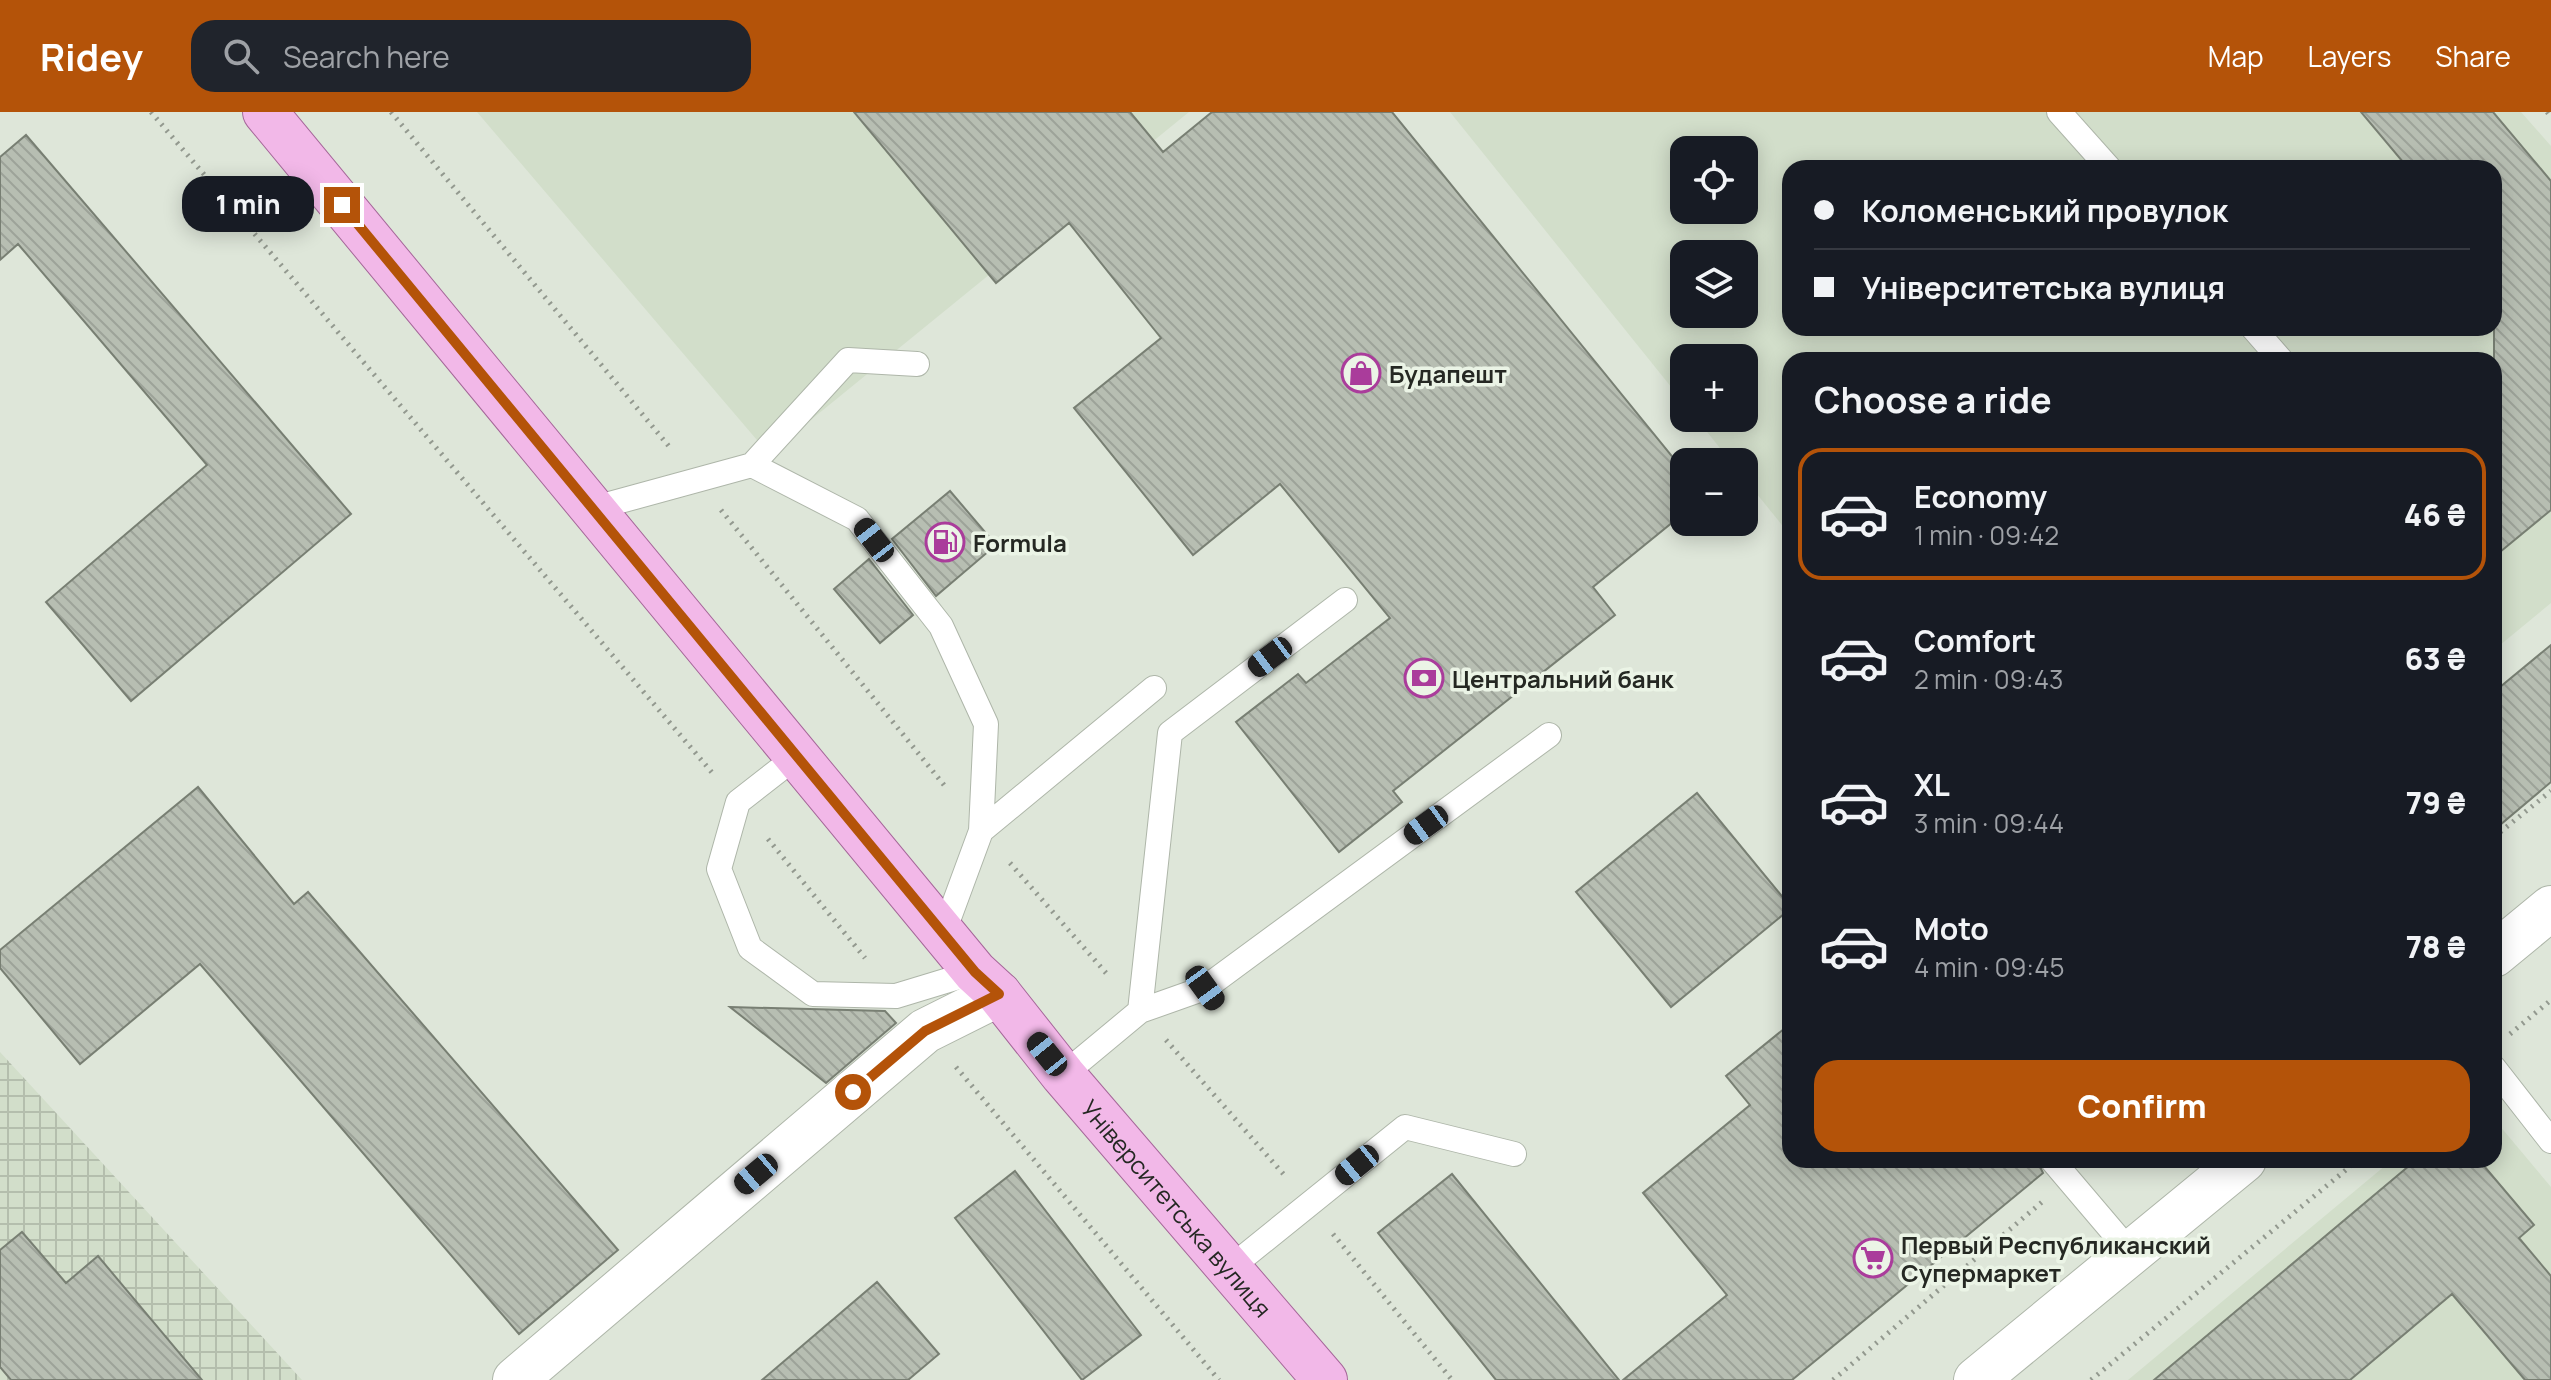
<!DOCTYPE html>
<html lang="en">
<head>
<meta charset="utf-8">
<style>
	:root { --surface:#171b24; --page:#20242c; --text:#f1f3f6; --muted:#9ea1a6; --line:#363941; --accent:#b45309 }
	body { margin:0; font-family:Manrope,sans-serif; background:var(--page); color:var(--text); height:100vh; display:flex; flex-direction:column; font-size:30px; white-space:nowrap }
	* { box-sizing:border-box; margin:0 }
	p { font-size:26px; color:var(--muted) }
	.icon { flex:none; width:44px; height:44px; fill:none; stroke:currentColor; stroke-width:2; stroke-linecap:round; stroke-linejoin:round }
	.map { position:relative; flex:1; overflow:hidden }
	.sheet { position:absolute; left:1782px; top:240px; width:720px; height:816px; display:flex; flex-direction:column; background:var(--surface); border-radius:24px; box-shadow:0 4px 20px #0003 }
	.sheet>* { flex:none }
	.banner { position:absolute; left:1782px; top:48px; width:720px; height:176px; border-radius:24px; box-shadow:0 4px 20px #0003; display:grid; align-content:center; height:176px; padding:0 32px; background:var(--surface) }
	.tools { position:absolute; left:1670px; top:24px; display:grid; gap:16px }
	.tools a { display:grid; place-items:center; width:88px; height:88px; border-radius:16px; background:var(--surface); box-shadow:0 4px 20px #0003; font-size:40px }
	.end { position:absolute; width:36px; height:36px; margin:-18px; border:10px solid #b45309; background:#fff; box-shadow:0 0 0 4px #fff }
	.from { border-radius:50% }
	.bubble { position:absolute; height:56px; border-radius:24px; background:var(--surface); box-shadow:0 4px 20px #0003; font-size:26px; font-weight:800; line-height:56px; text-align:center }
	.car { position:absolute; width:24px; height:48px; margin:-24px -12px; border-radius:10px; box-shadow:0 0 6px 2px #0007; background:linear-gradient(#222 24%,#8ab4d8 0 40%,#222 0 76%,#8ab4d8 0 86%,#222 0) }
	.banner b { display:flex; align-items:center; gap:28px; height:76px; font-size:30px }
	.banner b+b { border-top:2px solid var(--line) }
	.banner i { width:20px; height:20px; background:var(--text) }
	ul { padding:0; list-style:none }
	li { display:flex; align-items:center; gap:24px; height:132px; margin:0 16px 12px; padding:0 16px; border:4px solid transparent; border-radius:24px }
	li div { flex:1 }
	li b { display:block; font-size:30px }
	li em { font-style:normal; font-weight:800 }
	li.selected { border-color:var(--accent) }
	li>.icon { width:72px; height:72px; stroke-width:1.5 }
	h2 { padding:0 32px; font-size:36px; line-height:96px }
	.button { display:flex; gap:16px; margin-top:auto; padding:16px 32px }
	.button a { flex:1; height:92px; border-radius:24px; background:var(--accent); color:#fff; font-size:32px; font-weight:800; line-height:92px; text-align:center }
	header { display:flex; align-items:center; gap:48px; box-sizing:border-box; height:112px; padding:0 40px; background:var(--accent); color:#fff }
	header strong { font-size:38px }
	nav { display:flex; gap:44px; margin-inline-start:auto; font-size:28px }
	.search { width:560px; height:72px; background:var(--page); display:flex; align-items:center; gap:20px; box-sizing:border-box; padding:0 28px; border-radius:24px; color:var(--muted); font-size:30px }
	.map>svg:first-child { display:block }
	.built { fill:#d2deca; fill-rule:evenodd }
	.industrial { fill:url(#industrial-grid) }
	.building { fill:url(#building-back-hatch); stroke:#787f73; stroke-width:2 }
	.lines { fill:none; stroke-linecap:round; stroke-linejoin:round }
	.lane-casing { stroke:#aeb6a9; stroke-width:26 }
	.street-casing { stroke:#aeb6a9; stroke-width:46 }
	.secondary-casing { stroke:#aeb6a9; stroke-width:46 }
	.primary-casing { stroke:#a56799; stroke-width:46 }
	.path { stroke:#93998f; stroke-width:5; stroke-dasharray:2 6; stroke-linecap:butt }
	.lane { stroke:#fff; stroke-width:24 }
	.street { stroke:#fff; stroke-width:44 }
	.secondary { stroke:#fff; stroke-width:44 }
	.primary { stroke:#f2b8e8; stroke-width:44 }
	.route { stroke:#b45309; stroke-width:10 }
	.labels { text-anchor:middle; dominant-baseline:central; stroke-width:7; stroke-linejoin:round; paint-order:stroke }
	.poi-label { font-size:24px; font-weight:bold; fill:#252823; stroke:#ebf4e6; text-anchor:start }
	.street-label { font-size:24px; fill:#252823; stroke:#ebf4e6 }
</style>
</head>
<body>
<header>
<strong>Ridey</strong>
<div class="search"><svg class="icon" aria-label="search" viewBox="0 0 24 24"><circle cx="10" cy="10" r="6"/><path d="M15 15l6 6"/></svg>Search here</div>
<nav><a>Map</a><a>Layers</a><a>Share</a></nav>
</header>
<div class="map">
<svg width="2551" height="1268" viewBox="0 0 2551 1268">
	<defs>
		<pattern id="industrial-grid" width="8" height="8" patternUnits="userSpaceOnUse" patternTransform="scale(2)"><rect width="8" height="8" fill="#d2deca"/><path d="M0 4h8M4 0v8" fill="none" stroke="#b4bead"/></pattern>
		<pattern id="building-back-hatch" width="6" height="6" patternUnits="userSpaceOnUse" patternTransform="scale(2)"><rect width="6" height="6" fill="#b7beb2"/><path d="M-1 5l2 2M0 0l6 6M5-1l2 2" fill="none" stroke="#9da399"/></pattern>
	</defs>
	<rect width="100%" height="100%" fill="#dee6d9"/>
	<path class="built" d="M 477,0 L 1189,0 L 769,342 Z
		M 1450,0 L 2521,0 L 2551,34 L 2551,491 L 2494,538 L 2494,248 L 1790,248 L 1790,423 L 1744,366 L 1744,350 L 1731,350 L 1696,306 L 1744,306 L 1744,246 L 1684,246 L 1684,291 ZM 1684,38 L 1744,38 L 1744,98 L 1684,98 ZM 1790,56 L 2494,56 L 2494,216 L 1790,216 ZM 1684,142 L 1744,142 L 1744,202 L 1684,202 Z
		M 2494,1007 L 2551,1075 L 2551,1268 L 2128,1268 L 2392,1048 L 2494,1048 Z"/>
	<path class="industrial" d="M 0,940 L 302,1268 L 0,1268 Z"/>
	<path class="building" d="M 854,0 L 1130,0 L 1163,40 L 1212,0 L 1392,0 L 1684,359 L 1684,401 L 1593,475 L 1615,503 L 1393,679 L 1402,690 L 1339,740 L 1236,610 L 1298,562 L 1306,571 L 1390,506 L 1280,372 L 1193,443 L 1074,296 L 1161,226 L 1069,111 L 996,171 Z
		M 2361,0 L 2493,0 L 2551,69 L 2551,398 L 2494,445 L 2494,56 L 2408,56 Z
		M 26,23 L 351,402 L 131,589 L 46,490 L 207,353 L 18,132 L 0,148 L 0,45 Z
		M 950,379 L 996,433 L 936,484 L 892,427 Z
		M 869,447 L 913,503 L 880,531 L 834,477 Z
		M 2551,533 L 2551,670 L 2494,718 L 2494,580 Z
		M 198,675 L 294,792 L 308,780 L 618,1138 L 519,1222 L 200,852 L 80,952 L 0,856 L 0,838 Z
		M 1697,681 L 1790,794 L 1790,797 L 1671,895 L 1576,780 Z
		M 730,895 L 885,899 L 896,911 L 826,971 Z
		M 1790,912 L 1790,1048 L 2037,1048 L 2043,1061 L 1792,1268 L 1623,1268 L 1727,1183 L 1643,1081 L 1750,993 L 1726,964 Z
		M 2416,1048 L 2479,1048 L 2534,1113 L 2519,1126 L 2551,1164 L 2551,1268 L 2525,1268 L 2452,1182 L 2350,1268 L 2154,1268 Z
		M 1015,1059 L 1141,1223 L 1082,1268 L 955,1106 Z
		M 1452,1062 L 1619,1268 L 1496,1268 L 1378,1121 Z
		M 22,1120 L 66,1171 L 98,1144 L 202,1268 L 11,1268 L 0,1255 L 0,1138 Z
		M 877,1170 L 939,1242 L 908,1268 L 762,1268 Z"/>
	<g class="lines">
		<defs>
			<path id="lane" d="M 2059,0 L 2109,56
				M 2253,216 L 2281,248
				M 752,353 L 848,248 L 917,252
				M 591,397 L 752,353 L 857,407 L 941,514 L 986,612 L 981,719 L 943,822
				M 797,644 L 738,690 L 719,757 L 750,836 L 813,882 L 896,884 L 975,860
				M 981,719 L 1154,576
				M 1140,899 L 1170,621 L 1345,488
				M 2494,956 L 2551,1029
				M 1063,963 L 1140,899 L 1205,876 L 1549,623
				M 2052,1048 L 2131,1141
				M 1230,1156 L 1405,1015 L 1514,1042"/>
			<path id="street" d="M 515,1268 L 925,919 L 999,882"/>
			<path id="secondary" d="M 2494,843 L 2551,796
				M 1976,1268 L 2244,1048"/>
			<g id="primary">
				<path id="s1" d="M 265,0 L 975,860 L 999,882 L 1063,963 L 1325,1268"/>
			</g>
		</defs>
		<use href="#lane" class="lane-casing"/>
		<use href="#street" class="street-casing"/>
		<use href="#secondary" class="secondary-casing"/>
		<use href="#primary" class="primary-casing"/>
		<path class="path" d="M 151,0 L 715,664
			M 391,0 L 672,338
			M 2547,0 L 2551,5
			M 721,398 L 944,673
			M 2494,725 L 2551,679
			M 768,727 L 865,846
			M 1010,751 L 1106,861
			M 2510,922 L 2551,888
			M 1166,928 L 1286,1065
			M 956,955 L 1219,1268
			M 1333,1122 L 1452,1268
			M 1833,1268 L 2042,1090
			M 2091,1268 L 2358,1048"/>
		<use href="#lane" class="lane"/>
		<use href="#street" class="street"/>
		<use href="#secondary" class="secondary"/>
		<use href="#primary" class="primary"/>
	</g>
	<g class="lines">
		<path class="route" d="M 342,93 L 975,860 L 999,882 L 925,919 L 853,980"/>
	</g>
	<defs>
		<symbol id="shop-ring" viewBox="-11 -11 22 22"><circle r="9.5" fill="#ebf4e6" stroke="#aa3c9b" stroke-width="1.5"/><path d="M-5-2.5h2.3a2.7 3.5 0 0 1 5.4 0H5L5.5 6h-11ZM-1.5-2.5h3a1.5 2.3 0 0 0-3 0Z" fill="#aa3c9b"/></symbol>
		<symbol id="fuel-ring" viewBox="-11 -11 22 22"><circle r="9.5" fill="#ebf4e6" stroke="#aa3c9b" stroke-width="1.5"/><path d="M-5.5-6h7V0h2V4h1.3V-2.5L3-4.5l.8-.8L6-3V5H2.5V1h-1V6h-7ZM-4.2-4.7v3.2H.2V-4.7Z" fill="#aa3c9b"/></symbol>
		<symbol id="bank-ring" viewBox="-11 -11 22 22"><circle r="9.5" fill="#ebf4e6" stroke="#aa3c9b" stroke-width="1.5"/><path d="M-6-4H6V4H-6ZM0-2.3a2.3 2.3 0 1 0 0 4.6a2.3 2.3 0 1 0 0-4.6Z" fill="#aa3c9b"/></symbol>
		<symbol id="supermarket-ring" viewBox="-11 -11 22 22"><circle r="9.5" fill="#ebf4e6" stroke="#aa3c9b" stroke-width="1.5"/><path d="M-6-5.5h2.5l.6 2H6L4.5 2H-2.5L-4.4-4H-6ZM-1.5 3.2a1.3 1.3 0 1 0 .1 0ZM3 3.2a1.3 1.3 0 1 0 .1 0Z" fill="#aa3c9b"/></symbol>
	</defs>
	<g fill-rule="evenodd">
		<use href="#shop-ring" x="1339" y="239" width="44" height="44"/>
		<use href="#fuel-ring" x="923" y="408" width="44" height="44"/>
		<use href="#bank-ring" x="1402" y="544" width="44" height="44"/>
		<use href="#supermarket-ring" x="1851" y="1124" width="44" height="44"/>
	</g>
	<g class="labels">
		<g class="poi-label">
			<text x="1389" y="261">Будапешт</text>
			<text x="973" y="430">Formula</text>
			<text x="1452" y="566">Центральний банк</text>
			<text x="1901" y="1132">Первый Республиканский<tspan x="1901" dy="28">Супермаркет</tspan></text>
		</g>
		<g class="street-label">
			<text stroke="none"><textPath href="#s1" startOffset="1426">Університетська вулиця</textPath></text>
		</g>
	</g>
</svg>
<div class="tools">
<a><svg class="icon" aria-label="locate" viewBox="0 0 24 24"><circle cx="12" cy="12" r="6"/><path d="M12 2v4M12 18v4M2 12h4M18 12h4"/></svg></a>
<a><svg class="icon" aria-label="layers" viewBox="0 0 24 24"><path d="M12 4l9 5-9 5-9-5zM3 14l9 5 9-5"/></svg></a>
<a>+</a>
<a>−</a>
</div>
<i class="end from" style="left:853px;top:980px"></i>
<i class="end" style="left:342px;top:93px"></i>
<div class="bubble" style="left:182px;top:64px;width:132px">1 min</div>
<i class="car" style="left:874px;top:428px;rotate:322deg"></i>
<i class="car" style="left:1270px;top:545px;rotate:233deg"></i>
<i class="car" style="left:1426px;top:713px;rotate:234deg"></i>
<i class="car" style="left:1205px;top:876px;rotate:144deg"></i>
<i class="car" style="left:1047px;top:942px;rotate:321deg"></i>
<i class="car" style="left:1357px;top:1053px;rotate:231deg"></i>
<i class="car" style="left:756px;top:1062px;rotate:230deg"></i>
<div class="banner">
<b><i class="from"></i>Коломенський провулок</b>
<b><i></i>Університетська вулиця</b>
</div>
<section class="sheet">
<h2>Choose a ride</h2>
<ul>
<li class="selected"><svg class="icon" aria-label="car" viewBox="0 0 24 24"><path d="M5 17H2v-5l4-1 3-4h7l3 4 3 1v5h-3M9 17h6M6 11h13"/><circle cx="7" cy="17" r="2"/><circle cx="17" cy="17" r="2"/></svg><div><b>Economy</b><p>1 min · 09:42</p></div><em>46 ₴</em></li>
<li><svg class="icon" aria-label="car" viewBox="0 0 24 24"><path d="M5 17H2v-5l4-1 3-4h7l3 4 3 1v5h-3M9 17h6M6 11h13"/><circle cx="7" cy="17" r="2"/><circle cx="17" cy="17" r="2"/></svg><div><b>Comfort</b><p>2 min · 09:43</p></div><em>63 ₴</em></li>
<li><svg class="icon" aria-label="car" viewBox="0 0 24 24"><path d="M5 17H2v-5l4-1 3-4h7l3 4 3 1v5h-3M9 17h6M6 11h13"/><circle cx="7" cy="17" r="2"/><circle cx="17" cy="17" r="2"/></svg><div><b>XL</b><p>3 min · 09:44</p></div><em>79 ₴</em></li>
<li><svg class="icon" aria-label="car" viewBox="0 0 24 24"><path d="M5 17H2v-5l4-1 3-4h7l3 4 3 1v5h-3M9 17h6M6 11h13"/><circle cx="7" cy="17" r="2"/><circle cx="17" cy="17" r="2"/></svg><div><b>Moto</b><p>4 min · 09:45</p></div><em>78 ₴</em></li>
</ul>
<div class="button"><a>Confirm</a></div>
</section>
</div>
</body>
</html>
